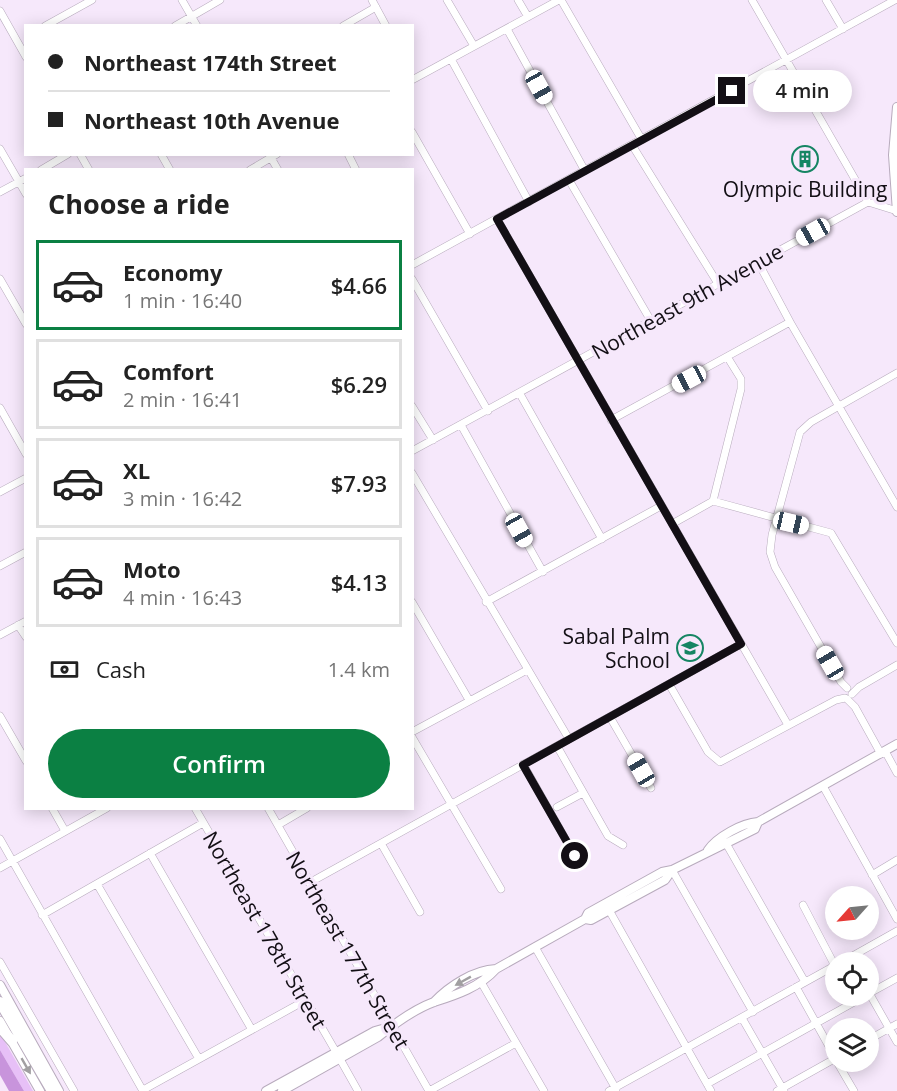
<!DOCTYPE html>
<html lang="en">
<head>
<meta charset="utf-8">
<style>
	:root { --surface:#fff; --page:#f2f2f2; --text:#222; --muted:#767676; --line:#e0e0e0; --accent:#0b8043 }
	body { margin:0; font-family:"Open Sans",sans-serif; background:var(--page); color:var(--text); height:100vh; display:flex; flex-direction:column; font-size:22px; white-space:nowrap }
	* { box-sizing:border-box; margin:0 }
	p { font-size:20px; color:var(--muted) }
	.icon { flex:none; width:33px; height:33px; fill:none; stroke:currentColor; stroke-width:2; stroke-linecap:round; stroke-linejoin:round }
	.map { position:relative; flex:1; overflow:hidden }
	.drawer { position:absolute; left:24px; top:168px; width:390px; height:642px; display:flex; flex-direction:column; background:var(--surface); border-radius:0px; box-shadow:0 3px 15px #0003 }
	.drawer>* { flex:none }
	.banner { position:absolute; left:24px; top:24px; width:390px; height:132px; border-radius:0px; box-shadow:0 3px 15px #0003; display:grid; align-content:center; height:132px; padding:0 24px; background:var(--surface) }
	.needle { width:39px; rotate:243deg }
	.buttons { position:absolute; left:825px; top:886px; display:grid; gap:12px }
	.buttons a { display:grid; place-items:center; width:54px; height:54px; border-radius:50%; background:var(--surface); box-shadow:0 3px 15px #0003; font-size:30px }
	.end { position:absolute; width:27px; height:27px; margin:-14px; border:8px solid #130f15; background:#fff; box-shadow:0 0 0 3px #fff }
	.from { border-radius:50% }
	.bubble { position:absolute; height:42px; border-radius:21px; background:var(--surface); box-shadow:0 3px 15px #0003; font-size:20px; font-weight:600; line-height:42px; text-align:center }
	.car { position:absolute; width:18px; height:36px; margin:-18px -9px; border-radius:8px; box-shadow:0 0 4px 2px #0007; background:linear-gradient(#fff 24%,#345 0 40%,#fff 0 76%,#345 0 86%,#fff 0) }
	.banner b { display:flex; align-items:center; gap:21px; height:57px; font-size:22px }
	.banner b+b { border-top:2px solid var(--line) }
	.banner i { width:15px; height:15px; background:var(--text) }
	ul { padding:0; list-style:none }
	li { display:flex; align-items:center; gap:18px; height:90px; margin:0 12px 9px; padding:0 12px; border:3px solid var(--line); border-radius:0px }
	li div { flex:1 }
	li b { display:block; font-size:22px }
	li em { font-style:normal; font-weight:600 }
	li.selected { border-color:var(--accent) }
	li>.icon { width:54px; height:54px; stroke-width:1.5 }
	h2 { padding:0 24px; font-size:27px; line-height:72px }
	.pay { display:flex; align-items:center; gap:15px; height:66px; padding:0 24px; font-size:22px }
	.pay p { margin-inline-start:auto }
	.cta { display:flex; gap:12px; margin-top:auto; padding:12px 24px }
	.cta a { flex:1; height:69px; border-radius:36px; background:var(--accent); color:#fff; font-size:24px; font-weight:600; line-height:69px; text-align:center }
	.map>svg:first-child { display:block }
	.green { fill:#e7c0f7 }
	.forest { fill:#c894dc }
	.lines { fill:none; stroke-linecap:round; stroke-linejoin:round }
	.minor-casing { stroke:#b8abbd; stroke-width:8 }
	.major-casing { stroke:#b8abbd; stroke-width:10 }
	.highway-casing { stroke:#b8abbd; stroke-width:12 }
	.minor { stroke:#fff; stroke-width:7 }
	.major { stroke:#fff; stroke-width:8 }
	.highway { stroke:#fff; stroke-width:10 }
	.oneway { fill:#a19fa1 }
	.route { stroke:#130f15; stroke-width:8 }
	.labels { text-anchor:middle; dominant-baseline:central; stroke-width:6; stroke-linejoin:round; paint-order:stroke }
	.poi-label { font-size:21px; fill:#130f15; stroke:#f6e8fb }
	.street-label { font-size:21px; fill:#130f15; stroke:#f6e8fb }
</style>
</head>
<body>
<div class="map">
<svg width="897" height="1091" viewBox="0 0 897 1091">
	<rect width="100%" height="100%" fill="#f6e8fb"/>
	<path class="green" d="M 0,1033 L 33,1091 L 24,1091 L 0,1050 Z"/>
	<path class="forest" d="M 0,1050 L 24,1091 L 9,1091 L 0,1075 Z"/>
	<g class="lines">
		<defs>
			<path id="minor" d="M 182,0 L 197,26
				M 372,0 L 386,26
				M 447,0 L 474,46
				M 518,0 L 528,17
				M 561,0 L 642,140
				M 752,0 L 868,202 L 897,211
				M 826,0 L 843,29
				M 0,11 L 26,57
				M 45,26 L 92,0
				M 175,26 L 220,0
				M 343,26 L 376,7
				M 507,29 L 585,171
				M 451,59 L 529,202
				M 412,80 L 559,0
				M 412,132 L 470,234
				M 632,145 L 717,282
				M 0,149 L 26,194
				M 80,154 L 89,170
				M 161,154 L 170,170
				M 348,154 L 356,170
				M 270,156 L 278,170
				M 41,170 L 68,154
				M 250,170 L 277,154
				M 569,180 L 651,321
				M 0,192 L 26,178
				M 497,219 L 788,725
				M 758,262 L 790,322 L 897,507
				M 412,265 L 895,0
				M 0,279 L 26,324
				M 412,279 L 488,411
				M 520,394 L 602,539
				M 412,406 L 433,440
				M 0,408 L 26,454
				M 611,420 L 790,322
				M 461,425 L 543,572
				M 412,451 L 868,202
				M 412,473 L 569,739
				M 0,492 L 26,478
				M 713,501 L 741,389 L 741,379 L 728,358
				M 672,524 L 713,501 L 831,533 L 897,643
				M 0,566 L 26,552
				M 412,602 L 469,700
				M 486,602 L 661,506
				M 18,625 L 26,637
				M 0,635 L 26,621
				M 669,684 L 708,752 L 720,762 L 836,700 L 845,698
				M 847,688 L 841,682 L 775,567 L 770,552 L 772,535 L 800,432 L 811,422 L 897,373
				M 852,694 L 859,687 L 897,665
				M 847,699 L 855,707 L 881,754
				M 0,716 L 26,761
				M 610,717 L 651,788
				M 412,732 L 527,670
				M 412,737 L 501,889
				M 557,746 L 608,836 L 623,845
				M 885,751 L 897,773
				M 523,764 L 575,856
				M 823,786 L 897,919
				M 557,807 L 583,793
				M 52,808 L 65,831
				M 195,808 L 336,1052
				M 268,808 L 429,1091
				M 278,825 L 307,808
				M 0,839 L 143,1091
				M 382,845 L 420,912
				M 727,845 L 805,982
				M 150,853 L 252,1030
				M 0,868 L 107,808
				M 672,870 L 753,1012
				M 872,875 L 897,860
				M 309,883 L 741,644
				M 97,884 L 199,1059
				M 803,905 L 835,966
				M 609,910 L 711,1091
				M 42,915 L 203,823
				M 535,947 L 616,1089
				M 0,962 L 74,1091
				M 840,963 L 897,931
				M 481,982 L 544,1091
				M 796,987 L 836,1059
				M 868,991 L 897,1042
				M 868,994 L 897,978
				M 742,1018 L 784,1091
				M 868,1040 L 897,1024
				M 340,1059 L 358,1091
				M 837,1062 L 854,1091
				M 707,1084 L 865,996
				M 143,1090 L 306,1000
				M 429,1091 L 516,1043
				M 609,1091 L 836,965
				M 777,1091 L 836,1058"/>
			<path id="major" d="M 897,107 L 893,155 L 897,212
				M 708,850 C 717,837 742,823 758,822 L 897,744
				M 585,919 L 588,913 L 662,872 L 672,870 L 755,829 L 758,822
				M 0,985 L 59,1091
				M 434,1002 C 449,986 474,970 496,969
				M 0,1021 L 40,1091
				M 266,1091 L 375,1031 L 389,1027
				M 282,1091 L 378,1037 C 394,1024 415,1009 434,1002 C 456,995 480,987 496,969 L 585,919 L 591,920 L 665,880 L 672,870"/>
			<path id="highway" d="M 0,1002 L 52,1091
				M 0,1027 L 12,1041"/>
		</defs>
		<use href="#minor" class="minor-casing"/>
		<use href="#major" class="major-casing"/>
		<use href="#highway" class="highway-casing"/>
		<use href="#minor" class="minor"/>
		<use href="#major" class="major"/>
		<use href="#highway" class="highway"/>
	</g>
	<defs><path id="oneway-solid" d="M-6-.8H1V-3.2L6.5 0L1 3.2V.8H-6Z" transform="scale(1.5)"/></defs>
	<g class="oneway">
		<use href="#oneway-solid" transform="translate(463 981) rotate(151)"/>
		<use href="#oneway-solid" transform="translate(26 1066) rotate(60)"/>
	</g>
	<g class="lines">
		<path class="route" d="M 575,856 L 523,765 L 741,644 L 497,219 L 732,91"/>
	</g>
	<defs>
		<symbol id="building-ring" viewBox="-11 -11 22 22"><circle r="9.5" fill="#f6e8fb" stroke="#158563" stroke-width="1.5"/><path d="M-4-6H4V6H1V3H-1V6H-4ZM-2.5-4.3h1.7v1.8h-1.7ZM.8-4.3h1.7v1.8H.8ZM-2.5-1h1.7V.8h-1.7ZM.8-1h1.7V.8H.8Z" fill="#158563"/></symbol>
		<symbol id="school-ring" viewBox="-11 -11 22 22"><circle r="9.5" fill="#f6e8fb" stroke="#158563" stroke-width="1.5"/><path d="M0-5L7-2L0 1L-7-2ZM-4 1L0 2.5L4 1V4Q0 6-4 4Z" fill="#158563"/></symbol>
	</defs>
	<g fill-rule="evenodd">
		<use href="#building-ring" x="790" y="144" width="30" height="30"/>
		<use href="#school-ring" x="675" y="633" width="30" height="30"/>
	</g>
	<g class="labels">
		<g class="poi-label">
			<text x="805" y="189">Olympic Building</text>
			<text x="670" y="636" text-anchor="end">Sabal Palm<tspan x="670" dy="24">School</tspan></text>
		</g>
		<g class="street-label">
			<text transform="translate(687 301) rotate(-29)">Northeast 9th Avenue</text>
			<text transform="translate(265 930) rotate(60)">Northeast 178th Street</text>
			<text transform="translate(348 950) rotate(60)">Northeast 177th Street</text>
		</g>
	</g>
</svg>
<div class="buttons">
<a><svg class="needle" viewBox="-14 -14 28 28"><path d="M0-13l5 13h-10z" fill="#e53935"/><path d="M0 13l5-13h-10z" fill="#767676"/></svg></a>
<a><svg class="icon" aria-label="locate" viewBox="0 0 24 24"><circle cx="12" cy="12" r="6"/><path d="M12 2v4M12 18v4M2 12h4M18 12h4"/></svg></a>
<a><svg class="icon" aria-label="layers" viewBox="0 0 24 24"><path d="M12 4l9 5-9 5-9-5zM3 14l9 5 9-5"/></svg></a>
</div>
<i class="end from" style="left:575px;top:856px"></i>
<i class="end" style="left:732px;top:91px"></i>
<div class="bubble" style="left:753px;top:70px;width:99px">4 min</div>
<i class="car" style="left:539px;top:87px;rotate:151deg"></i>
<i class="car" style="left:813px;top:232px;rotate:241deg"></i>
<i class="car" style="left:689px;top:379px;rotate:242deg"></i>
<i class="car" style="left:791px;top:523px;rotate:103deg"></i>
<i class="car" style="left:519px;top:530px;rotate:151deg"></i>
<i class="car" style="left:830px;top:663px;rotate:330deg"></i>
<i class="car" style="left:641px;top:770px;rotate:330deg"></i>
<div class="banner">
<b><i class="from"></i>Northeast 174th Street</b>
<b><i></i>Northeast 10th Avenue</b>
</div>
<section class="drawer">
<h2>Choose a ride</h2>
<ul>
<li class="selected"><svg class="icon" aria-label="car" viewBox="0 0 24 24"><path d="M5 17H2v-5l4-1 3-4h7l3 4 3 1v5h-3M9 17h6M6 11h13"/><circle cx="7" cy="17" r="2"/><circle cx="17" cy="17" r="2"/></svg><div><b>Economy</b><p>1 min · 16:40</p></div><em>$4.66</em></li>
<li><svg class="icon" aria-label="car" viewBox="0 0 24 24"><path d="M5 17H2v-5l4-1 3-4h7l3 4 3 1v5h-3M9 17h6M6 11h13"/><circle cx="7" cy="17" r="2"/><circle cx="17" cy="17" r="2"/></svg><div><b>Comfort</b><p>2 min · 16:41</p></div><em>$6.29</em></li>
<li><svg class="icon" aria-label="car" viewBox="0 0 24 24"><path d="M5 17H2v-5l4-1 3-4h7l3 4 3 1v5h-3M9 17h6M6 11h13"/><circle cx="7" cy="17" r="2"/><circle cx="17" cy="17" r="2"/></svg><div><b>XL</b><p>3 min · 16:42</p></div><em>$7.93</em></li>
<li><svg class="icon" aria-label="car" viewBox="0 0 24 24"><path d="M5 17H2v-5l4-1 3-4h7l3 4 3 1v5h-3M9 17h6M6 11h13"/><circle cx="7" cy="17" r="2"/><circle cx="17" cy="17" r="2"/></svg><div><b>Moto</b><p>4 min · 16:43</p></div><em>$4.13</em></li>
</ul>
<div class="pay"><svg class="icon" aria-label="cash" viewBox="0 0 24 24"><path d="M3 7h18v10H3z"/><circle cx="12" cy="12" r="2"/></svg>Cash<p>1.4 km</p></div>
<div class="cta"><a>Confirm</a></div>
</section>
</div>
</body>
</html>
